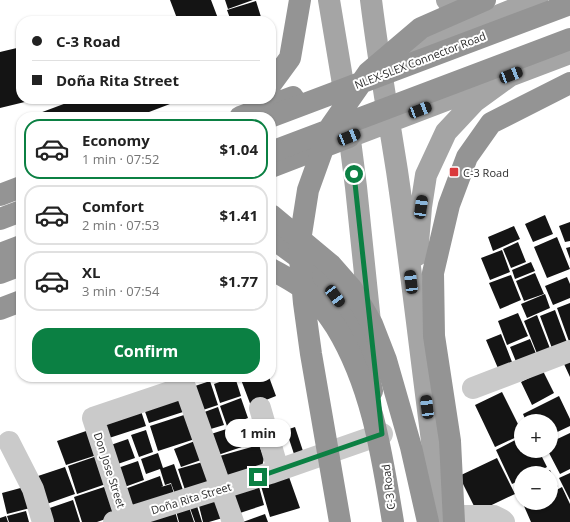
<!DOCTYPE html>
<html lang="en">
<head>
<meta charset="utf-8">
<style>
	:root { --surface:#fff; --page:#f2f2f2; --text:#222; --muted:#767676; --line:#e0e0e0; --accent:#0b8043 }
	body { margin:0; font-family:"Open Sans",sans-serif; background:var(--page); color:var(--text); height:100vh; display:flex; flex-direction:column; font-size:15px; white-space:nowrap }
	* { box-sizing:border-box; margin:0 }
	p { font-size:13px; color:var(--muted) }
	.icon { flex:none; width:22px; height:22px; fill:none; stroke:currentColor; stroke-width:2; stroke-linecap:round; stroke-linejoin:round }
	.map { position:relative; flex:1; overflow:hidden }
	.details { position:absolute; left:16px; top:112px; width:260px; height:270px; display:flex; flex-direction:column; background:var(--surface); border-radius:16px; box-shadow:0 1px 3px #0004 }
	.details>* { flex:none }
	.guide { position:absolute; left:16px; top:16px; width:260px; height:88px; border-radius:16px; box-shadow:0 1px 3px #0004; display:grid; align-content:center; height:88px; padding:0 16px; background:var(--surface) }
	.controls { position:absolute; left:514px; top:414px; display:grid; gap:8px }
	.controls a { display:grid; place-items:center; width:44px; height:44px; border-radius:50%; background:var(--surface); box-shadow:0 1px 3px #0004; font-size:20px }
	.end { position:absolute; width:18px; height:18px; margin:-9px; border:5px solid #0b8043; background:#fff; box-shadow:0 0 0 2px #fff }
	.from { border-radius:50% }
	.bubble { position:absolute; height:28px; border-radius:14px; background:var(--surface); box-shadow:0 1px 3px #0004; font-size:13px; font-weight:700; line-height:28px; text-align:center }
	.car { position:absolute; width:12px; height:24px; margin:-12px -6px; border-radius:5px; box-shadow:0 0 3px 1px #0007; background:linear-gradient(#222 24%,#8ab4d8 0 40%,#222 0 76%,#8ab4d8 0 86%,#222 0) }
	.guide b { display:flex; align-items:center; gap:14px; height:38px; font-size:15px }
	.guide b+b { border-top:1px solid var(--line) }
	.guide i { width:10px; height:10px; background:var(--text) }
	ul { padding:7px 0 0; list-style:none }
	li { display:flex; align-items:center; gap:12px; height:60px; margin:0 8px 6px; padding:0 8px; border:2px solid var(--line); border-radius:16px }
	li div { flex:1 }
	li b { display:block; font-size:15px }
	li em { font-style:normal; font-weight:700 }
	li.on { border-color:var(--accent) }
	li>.icon { width:36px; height:36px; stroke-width:1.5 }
	.button { display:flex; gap:8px; margin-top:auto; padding:8px 16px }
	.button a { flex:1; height:46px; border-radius:16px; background:var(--accent); color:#fff; font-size:16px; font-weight:700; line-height:46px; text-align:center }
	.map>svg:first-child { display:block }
	.building { fill:#141414 }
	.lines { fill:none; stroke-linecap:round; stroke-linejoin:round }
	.minor { stroke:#cacaca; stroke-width:22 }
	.major { stroke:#a5a5a5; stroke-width:22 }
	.highway { stroke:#949494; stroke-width:22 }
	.highway-bridge { stroke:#949494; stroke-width:22 }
	.route { stroke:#0b8043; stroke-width:5 }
	.poi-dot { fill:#da393c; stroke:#fff; stroke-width:1.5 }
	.labels { text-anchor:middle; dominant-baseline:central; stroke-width:4; stroke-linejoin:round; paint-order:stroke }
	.street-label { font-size:11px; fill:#2d2d2d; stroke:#fff }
	.poi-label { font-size:11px; fill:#2d2d2d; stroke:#fff; text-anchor:start }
</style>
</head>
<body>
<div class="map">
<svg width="570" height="522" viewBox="0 0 570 522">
	<rect width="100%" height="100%" fill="#fff"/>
	<path class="building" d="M 170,0 L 211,0 L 219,21 L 178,21 Z
		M 225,0 L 253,0 L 228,9 Z
		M 256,1 L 261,17 L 249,21 L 231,21 L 227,10 Z
		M 21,47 L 21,99 L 33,100 L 0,108 L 0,52 Z
		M 77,99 L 183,99 L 136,117 L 29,117 Z
		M 545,215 L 553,234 L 533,242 L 525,224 Z
		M 570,222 L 570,241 L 565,242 L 559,226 Z
		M 514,226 L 520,239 L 493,251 L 488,237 Z
		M 557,237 L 570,269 L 547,278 L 534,247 Z
		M 518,242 L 526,262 L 511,268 L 503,249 Z
		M 570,247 L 570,259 L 566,248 Z
		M 502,250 L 510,272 L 490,280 L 481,258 Z
		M 531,262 L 535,271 L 515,279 L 512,270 Z
		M 535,273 L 544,294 L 524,301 L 516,281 Z
		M 511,275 L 521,300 L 500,309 L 489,283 Z
		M 567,277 L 570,284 L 570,298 L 553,305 L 545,286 Z
		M 545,294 L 550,308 L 527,318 L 521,304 Z
		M 570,303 L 570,344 L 557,308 Z
		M 555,310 L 568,345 L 553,351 L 540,316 Z
		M 518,313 L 528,336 L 507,345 L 498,321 Z
		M 537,315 L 551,351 L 538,356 L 524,321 Z
		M 501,334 L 514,367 L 500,373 L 486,340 Z
		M 530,339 L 537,356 L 517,364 L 510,347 Z
		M 570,360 L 570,377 L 564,364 Z
		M 543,371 L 554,393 L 532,405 L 521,382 Z
		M 233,377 L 235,377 L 241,396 L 220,403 L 214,384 Z
		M 240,377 L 269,377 L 276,396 L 251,406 Z
		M 210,381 L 218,405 L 200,411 L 192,387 Z
		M 179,391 L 186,411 L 149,423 L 142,403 Z
		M 502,392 L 521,430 L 521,435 L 495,447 L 475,405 Z
		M 559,396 L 570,419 L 570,426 L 551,435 L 551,421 L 526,421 L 523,414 Z
		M 241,398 L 248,418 L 227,426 L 220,406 Z
		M 139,405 L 146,426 L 106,439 L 99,418 Z
		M 218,407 L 224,425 L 204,431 L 199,414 Z
		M 187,414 L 195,439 L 158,451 L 150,426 Z
		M 251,421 L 257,442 L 215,456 L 208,435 Z
		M 295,427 L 304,454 L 295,457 L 286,430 Z
		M 89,430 L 97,455 L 66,465 L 57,441 Z
		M 146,430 L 153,452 L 139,457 L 131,435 Z
		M 570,433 L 570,469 L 560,474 L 548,451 L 551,451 L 551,442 Z
		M 521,437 L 521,451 L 539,451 L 547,467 L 535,473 L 521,473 L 521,480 L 512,484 L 496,450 Z
		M 128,439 L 135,458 L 112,466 L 105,447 Z
		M 195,441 L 201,460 L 181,467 L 174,449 Z
		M 259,445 L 264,458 L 262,467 L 228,478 L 216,457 Z
		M 158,453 L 163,468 L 174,464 L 184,493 L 176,497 L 171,483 L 165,485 L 160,469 L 146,474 L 141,459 Z
		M 97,456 L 106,484 L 77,494 L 68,466 Z
		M 497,458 L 515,494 L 477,512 L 459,476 Z
		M 138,461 L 144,480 L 119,489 L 112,470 Z
		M 206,461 L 215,487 L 187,496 L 178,469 Z
		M 65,467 L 75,494 L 41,506 L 32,478 Z
		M 550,470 L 558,487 L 551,490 L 551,473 L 543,473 Z
		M 570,473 L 570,500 L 559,478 Z
		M 160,476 L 163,486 L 161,487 L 171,484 L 175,497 L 128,510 L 122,490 Z
		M 289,477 L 300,508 L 270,517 L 261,486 Z
		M 258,483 L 264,505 L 240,513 L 233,491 Z
		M 28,486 L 34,507 L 7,514 L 2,493 Z
		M 107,486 L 117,515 L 97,522 L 82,522 L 74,497 Z
		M 562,487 L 570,504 L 570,522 L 531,522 L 524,506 L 530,503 L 551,503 L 551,493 Z
		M 220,499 L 226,517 L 209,522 L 203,522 L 199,506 Z
		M 73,500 L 80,522 L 45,522 L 41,511 Z
		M 197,506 L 202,522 L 195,522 L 190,508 Z
		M 189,507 L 194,522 L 179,522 L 176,511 Z
		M 26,511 L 29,522 L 9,522 L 7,516 Z
		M 175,511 L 178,522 L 142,522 Z
		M 265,514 L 268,522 L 243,522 Z
		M 6,516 L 8,522 L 0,522 L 0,518 Z"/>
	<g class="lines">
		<path class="minor" d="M 473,388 L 570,351
			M 260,408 L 278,470
			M 9,442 L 33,489 L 43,522
			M 442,516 L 494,516 L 502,520 L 504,522
			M 114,522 L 270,473 L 382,434
			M 127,522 L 93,418 L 185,387 L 233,522"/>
		<path class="major" d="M 329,0 L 342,78 L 356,187 L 370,322
			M 371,0 C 378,57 388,114 397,171 C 414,287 426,405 443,522
			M 447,0 L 470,9 L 480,9
			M 383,62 L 537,0
			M 349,137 L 570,53
			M 417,255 L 421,207 L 426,175 L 446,132 L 475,101 L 511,75"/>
		<path class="highway" d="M 271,84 L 290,58 L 300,0
			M 240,117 L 293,97
			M 271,167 L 349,137
			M 0,195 L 21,187
			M 0,219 L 21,211
			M 271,238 L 275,240 L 316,270 L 344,308 L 365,358 L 372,391
			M 0,254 L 21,246
			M 0,273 L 21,265
			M 0,309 L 21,301"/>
		<path class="highway-bridge" d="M 270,117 L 570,4
			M 271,152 L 570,39
			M 271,215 L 331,265 L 352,289 L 372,324 L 386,360 L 411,447 L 428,522
			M 271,269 C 283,276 297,283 308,292 C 319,301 328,315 336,327 C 372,386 382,455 393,522
			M 340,522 L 311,354 L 304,303 L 299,247 L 308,190 L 331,126 L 368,73 L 421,28 L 485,0
			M 454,522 L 450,441 L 434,336 L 433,273 L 449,205 L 467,157 L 491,123 L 570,83"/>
	</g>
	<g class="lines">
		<path class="route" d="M 258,477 L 382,434 L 354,174"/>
	</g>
	<rect class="poi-dot" x="449" y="167" width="10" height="10" rx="2"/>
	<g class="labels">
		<g class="street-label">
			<text transform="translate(420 60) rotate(-21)">NLEX-SLEX Connector Road</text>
			<text transform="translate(110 470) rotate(72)">Don Jose Street</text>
			<text transform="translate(388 487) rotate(-97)">C-3 Road</text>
			<text transform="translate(191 498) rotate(-17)">Doña Rita Street</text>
		</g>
		<g class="poi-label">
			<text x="463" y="172">C-3 Road</text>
		</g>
	</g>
</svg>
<div class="controls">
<a>+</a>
<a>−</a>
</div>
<i class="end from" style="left:354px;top:174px"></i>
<i class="end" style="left:258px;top:477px"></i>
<div class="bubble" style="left:225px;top:419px;width:66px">1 min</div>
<i class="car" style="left:511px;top:75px;rotate:69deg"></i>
<i class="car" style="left:420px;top:110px;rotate:69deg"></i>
<i class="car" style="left:349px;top:137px;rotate:68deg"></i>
<i class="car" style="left:421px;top:207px;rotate:8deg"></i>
<i class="car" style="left:411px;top:282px;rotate:353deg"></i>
<i class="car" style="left:335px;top:296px;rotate:143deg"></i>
<i class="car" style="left:427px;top:407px;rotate:353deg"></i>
<div class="guide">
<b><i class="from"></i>C-3 Road</b>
<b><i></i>Doña Rita Street</b>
</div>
<section class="details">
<ul>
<li class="on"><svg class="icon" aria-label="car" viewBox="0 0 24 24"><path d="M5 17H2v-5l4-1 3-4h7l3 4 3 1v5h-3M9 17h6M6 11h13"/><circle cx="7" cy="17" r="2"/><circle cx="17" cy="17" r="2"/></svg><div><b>Economy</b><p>1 min · 07:52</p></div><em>$1.04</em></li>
<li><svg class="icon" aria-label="car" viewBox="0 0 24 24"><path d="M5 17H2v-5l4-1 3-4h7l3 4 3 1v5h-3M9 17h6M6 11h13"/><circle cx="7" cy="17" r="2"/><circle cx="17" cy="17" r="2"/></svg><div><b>Comfort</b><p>2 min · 07:53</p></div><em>$1.41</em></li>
<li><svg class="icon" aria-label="car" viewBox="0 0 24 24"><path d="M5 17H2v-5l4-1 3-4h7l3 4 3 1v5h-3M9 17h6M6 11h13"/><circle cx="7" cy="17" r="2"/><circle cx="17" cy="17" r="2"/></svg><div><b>XL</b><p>3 min · 07:54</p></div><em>$1.77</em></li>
</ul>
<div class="button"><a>Confirm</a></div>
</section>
</div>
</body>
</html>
